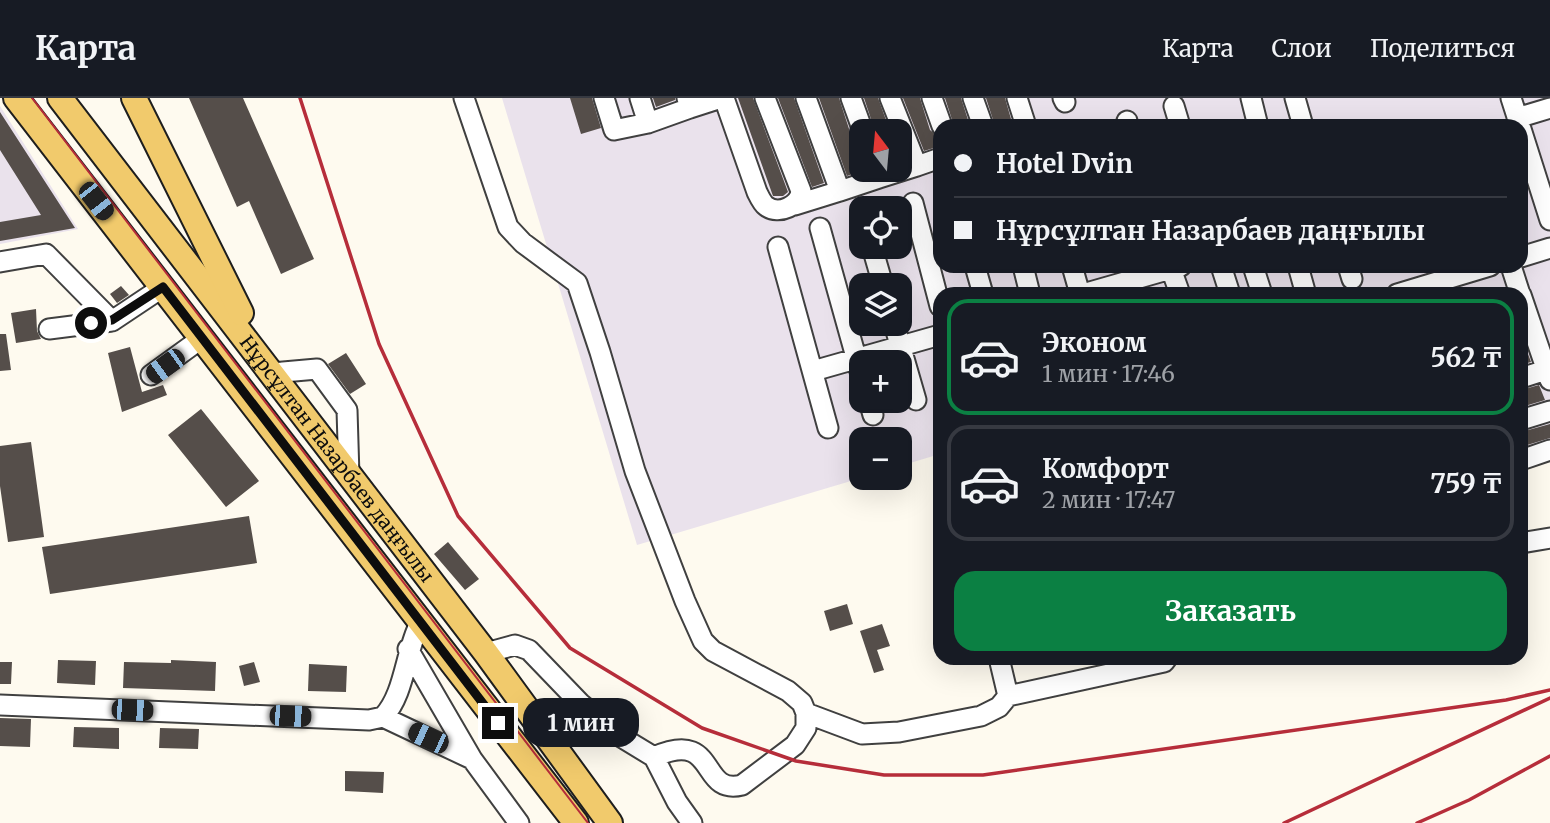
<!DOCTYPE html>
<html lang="ru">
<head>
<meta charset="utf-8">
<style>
	:root { --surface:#171b24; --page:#20242c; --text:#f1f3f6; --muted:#9ea1a6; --line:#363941; --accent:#0b8043 }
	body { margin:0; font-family:Merriweather,serif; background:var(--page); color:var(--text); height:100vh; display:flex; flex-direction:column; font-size:26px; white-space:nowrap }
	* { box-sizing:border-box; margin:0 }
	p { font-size:23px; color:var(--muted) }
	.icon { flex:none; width:38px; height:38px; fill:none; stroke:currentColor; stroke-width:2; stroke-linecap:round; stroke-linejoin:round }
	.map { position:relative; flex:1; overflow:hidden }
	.drawer { position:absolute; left:933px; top:189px; width:595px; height:378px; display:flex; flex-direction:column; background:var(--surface); border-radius:21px; box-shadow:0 7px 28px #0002 }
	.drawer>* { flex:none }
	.hud { position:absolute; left:933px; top:21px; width:595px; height:154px; border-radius:21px; box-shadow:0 7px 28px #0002; display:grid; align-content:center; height:154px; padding:0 21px; background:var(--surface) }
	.needle { width:46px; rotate:344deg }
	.controls { position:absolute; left:849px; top:21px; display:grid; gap:14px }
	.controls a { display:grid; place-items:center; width:63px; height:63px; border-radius:14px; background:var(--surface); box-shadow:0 7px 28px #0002; font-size:35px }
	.end { position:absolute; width:32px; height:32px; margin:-16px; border:9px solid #0d0d0d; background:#fff; box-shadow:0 0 0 4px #fff }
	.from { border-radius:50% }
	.bubble { position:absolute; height:49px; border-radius:21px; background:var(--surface); box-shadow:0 7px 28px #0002; font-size:23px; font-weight:700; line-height:49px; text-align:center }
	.car { position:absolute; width:21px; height:42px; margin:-21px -10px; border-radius:9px; box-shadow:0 0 5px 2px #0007; background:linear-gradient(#222 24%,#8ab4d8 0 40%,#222 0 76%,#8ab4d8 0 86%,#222 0) }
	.hud b { display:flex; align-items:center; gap:24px; height:66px; font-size:26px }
	.hud b+b { border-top:2px solid var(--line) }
	.hud i { width:18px; height:18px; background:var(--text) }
	ul { padding:12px 0 0; list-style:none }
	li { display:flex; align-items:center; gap:21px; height:116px; margin:0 14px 10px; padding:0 7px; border:4px solid var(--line); border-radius:21px }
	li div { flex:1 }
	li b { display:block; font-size:26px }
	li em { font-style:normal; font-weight:700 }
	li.active { border-color:var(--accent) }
	li>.icon { width:63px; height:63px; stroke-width:1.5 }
	.action { display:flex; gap:14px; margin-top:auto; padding:14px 21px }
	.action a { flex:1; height:80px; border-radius:21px; background:var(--accent); color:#fff; font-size:28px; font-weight:700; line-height:80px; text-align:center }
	header { display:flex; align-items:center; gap:42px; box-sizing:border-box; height:98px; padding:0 35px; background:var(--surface); border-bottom:2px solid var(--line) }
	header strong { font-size:33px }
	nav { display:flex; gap:38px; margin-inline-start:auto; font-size:24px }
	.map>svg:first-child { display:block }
	.industrial { fill:#eae2ec; fill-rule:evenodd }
	.building { fill:#554e4a }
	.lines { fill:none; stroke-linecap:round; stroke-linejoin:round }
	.minor-casing { stroke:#404040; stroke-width:23 }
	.major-casing { stroke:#1e1e1e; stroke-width:28 }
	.minor { stroke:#fff; stroke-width:19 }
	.major { stroke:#f1ca6c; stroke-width:24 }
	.tram { stroke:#b62d3a; stroke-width:2 }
	.rail { stroke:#b62d3a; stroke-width:3.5 }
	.route { stroke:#0d0d0d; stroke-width:9 }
	.labels { text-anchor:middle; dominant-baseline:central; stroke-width:7; stroke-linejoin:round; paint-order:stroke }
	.street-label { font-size:19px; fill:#0d0d0d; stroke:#fff }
</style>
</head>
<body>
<header>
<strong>Карта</strong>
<nav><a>Карта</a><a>Слои</a><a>Поделиться</a></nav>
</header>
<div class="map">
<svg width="1550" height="725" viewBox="0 0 1550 725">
	<rect width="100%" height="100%" fill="#fefaef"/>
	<path class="industrial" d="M 502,0 L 1550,0 L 1550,355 L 1521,363 L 1521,196 L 940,196 L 940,356 L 900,368 L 900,341 L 861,341 L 861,380 L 637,447 ZM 940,28 L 1521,28 L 1521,168 L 940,168 ZM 861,33 L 900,33 L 900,72 L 861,72 ZM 861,110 L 900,110 L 900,149 L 861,149 ZM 861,187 L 900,187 L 900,226 L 861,226 ZM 861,264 L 900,264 L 900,303 L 861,303 Z
		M 0,8 L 78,131 L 0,146 Z"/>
	<path class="building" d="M 189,0 L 243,0 L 314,161 L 281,176 L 249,103 L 237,109 Z
		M 570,0 L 592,0 L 601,30 L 581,36 Z
		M 653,0 L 675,0 L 675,2 L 656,9 Z
		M 738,0 L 753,0 L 788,94 L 783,98 L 773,98 Z
		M 778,0 L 794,0 L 824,85 L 812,89 Z
		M 819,0 L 839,0 L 851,37 L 861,47 L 861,73 L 847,78 Z
		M 864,0 L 878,0 L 890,33 L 875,33 Z
		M 903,0 L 920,0 L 930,32 L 940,40 L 940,48 L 924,53 Z
		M 945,0 L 961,0 L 970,28 L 954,28 Z
		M 986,0 L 1005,0 L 1013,28 L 995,28 Z
		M 0,14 L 75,130 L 0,143 L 0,124 L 41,117 L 0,52 Z
		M 121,188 L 129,197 L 117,205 L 110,196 Z
		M 36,211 L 37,233 L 41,241 L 16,245 L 11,215 Z
		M 0,236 L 6,236 L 11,272 L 0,273 Z
		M 1525,248 L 1531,264 L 1521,267 L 1521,249 Z
		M 130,249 L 142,294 L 163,287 L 167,297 L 122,314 L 108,255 Z
		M 346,255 L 366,286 L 350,296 L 328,266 Z
		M 1539,287 L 1545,302 L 1521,309 L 1521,292 Z
		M 201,311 L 259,383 L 226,409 L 168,337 Z
		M 1550,326 L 1550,340 L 1521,349 L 1521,334 Z
		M 31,344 L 44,439 L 8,444 L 0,388 L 0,348 Z
		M 249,418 L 257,465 L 50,496 L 42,449 Z
		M 448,444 L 479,481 L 465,492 L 434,456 Z
		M 847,506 L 853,526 L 830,533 L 824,513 Z
		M 882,526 L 890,548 L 877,552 L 884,572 L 874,575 L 860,533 Z
		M 58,562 L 96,563 L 95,587 L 57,585 Z
		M 171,562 L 216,564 L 215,593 L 123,590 L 124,564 L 171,565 Z
		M 0,564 L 12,564 L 11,586 L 0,586 Z
		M 254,564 L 260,584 L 244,588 L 239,568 Z
		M 309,566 L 347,568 L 346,594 L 308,593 Z
		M 0,620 L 31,621 L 30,649 L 0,648 Z
		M 74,629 L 119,630 L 119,651 L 73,649 Z
		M 160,630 L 199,631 L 198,651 L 159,650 Z
		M 345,673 L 384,674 L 383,695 L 345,693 Z"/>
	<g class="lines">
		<defs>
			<path id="minor" d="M 464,0 L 508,129 L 523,145 L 577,185 L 600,254 L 635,373 L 685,503 L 703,543 L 713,553 L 788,593 L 802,605 L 806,615 L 806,630 L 795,647 L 742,687 C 698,698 719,630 654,659
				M 604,0 L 614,32 L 648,25 L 690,10 L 687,0
				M 640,0 L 648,25
				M 724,0 L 757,94 C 759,98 762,105 766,108 C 779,118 800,107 801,93 L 765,0
				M 806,0 L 840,93 L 879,80 L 876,72
				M 851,0 L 863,33
				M 890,0 L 917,68 L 940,60
				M 932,0 L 942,28
				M 973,0 L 983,28
				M 1017,0 L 1026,28
				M 1063,0 L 1065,4
				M 1251,0 L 1258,28
				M 1295,0 L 1303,28
				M 1511,0 L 1520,28
				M 1174,8 L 1180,28
				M 690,10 L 721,0
				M 1517,20 L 1550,10
				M 1127,23 L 1128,28
				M 1521,31 L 1550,122
				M 879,80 L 917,68
				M 913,105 L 940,208
				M 795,107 L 840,93
				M 820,130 L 861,277
				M 778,149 L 828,330
				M 872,149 L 883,187
				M 1521,159 L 1550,150
				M 0,164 L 46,156 L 112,223 L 163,189
				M 975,168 L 983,196
				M 1023,168 L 1030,196
				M 1072,168 L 1080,196
				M 1170,168 L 1180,196
				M 1221,168 L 1230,196
				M 1253,168 L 1262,196
				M 1298,168 L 1305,193
				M 1348,168 L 1352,181
				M 1511,168 L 1520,196
				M 1083,196 L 1181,168
				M 1397,196 L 1490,168
				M 1521,197 L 1550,282
				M 894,226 L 916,302
				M 49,231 L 112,223
				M 813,273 L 940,237
				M 272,275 L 317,271 L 347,312 L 349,378
				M 151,277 L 202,240
				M 1521,280 L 1546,272
				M 869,303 L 873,317
				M 1521,322 L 1550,313
				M 1521,362 L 1550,352
				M 1521,445 L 1550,440
				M 408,551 L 472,661 L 519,725
				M 486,555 L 515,547 L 529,552 L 580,605 L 621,639 L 654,659 L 677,704 L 692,725
				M 999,560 L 1008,598 L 1164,564 L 1167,560
				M 0,607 L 369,622 L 383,619 C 405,596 405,554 420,525
				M 806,615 L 862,636 L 899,634 L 981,618 L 999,609 L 1008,598
				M 383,619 L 472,661"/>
			<g id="major">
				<path d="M 16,0 L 576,725"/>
				<path id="s1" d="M 60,0 L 486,555 L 610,725"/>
				<path d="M 134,0 L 241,215"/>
			</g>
		</defs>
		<use href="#minor" class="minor-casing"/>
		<use href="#major" class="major-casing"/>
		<use href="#minor" class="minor"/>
		<use href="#major" class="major"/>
		<path class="tram" d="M 32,0 L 588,725"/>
		<path class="rail" d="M 300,0 L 379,246 L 458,418 L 570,550 L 702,630 L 796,663 L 884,677 L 983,677 L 1506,602 L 1550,592
			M 1284,725 L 1550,600
			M 1417,725 L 1469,702 L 1550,658"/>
	</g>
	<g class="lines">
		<path class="route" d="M 91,225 L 112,222 L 163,189 L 498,625"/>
	</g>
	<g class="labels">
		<g class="street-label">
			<text stroke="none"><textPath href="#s1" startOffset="455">Нұрсұлтан Назарбаев даңғылы</textPath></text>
		</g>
	</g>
</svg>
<div class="controls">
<a><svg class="needle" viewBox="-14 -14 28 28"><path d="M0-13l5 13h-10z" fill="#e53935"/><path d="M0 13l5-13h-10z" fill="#9ea1a6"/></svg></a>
<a><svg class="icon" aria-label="locate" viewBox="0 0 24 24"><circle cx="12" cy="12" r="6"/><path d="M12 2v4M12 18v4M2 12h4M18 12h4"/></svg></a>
<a><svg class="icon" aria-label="layers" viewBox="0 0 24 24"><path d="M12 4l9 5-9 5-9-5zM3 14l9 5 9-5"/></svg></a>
<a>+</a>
<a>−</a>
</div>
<i class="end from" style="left:91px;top:225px"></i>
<i class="end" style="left:498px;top:625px"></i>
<div class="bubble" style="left:523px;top:600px;width:116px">1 мин</div>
<i class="car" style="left:96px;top:103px;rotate:142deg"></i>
<i class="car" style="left:165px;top:268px;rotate:234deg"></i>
<i class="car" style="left:132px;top:612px;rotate:92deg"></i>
<i class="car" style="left:290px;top:618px;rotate:92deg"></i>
<i class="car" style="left:428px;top:640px;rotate:295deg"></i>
<div class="hud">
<b><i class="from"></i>Hotel Dvin</b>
<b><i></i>Нұрсұлтан Назарбаев даңғылы</b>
</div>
<section class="drawer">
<ul>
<li class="active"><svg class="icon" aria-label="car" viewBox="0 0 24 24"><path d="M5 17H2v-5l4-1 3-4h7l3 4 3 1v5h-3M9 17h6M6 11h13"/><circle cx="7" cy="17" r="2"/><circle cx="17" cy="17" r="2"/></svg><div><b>Эконом</b><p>1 мин · 17:46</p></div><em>562 ₸</em></li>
<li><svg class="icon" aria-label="car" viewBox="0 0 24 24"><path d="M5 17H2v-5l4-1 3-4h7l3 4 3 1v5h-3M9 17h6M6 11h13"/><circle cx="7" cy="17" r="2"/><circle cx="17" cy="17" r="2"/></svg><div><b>Комфорт</b><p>2 мин · 17:47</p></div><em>759 ₸</em></li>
</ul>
<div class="action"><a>Заказать</a></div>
</section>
</div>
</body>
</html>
